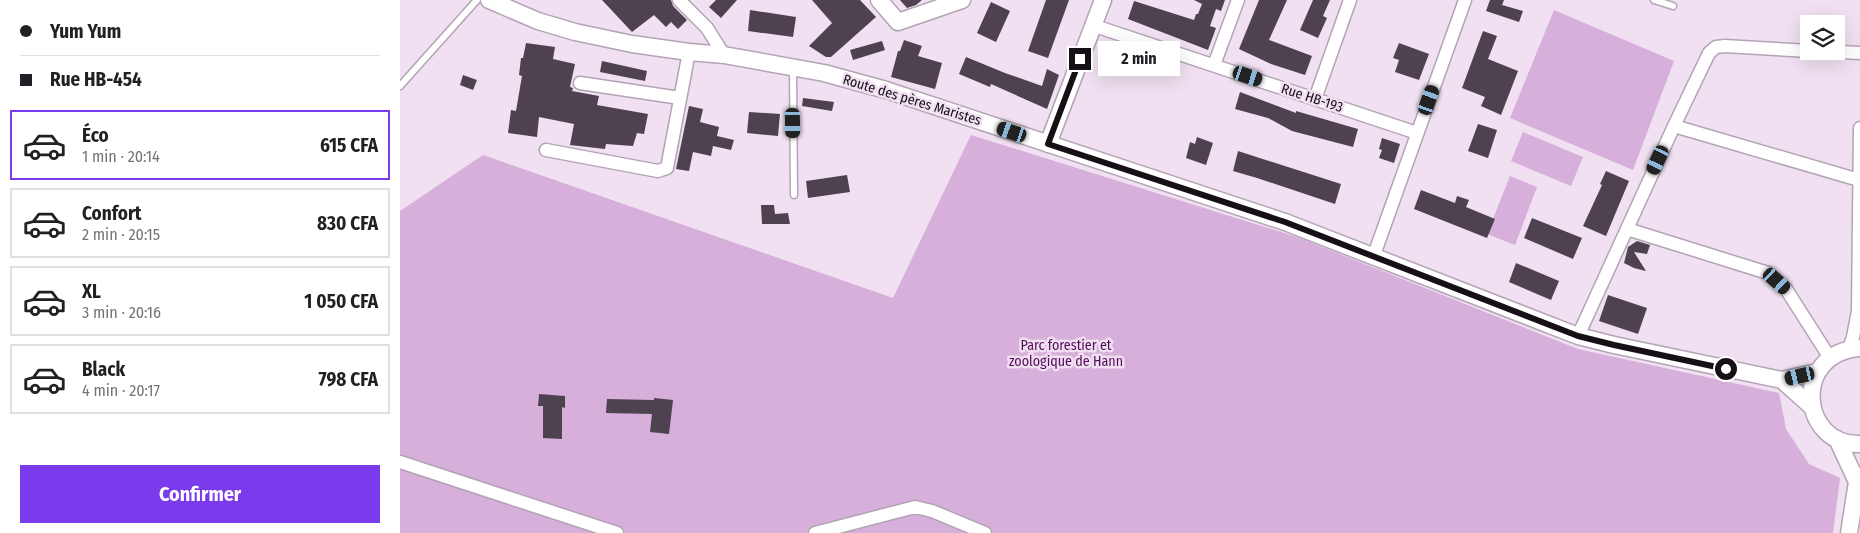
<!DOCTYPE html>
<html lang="fr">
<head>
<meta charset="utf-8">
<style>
	:root { --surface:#fff; --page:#f6f6f6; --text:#202124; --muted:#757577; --line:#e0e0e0; --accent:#7c3aed }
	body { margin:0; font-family:"Fira Sans Condensed",sans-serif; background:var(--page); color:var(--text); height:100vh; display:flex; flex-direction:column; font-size:19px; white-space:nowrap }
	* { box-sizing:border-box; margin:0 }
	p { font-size:16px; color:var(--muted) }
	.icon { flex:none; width:28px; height:28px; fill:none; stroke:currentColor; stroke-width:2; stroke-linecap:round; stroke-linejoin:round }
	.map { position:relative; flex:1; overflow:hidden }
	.side { display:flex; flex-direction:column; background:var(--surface); width:400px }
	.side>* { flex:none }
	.banner { display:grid; align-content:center; height:110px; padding:0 20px; background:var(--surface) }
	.fabs { position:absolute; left:1400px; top:15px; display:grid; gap:10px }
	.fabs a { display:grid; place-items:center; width:45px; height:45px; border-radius:0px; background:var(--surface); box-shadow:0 5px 20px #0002; font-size:25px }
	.end { position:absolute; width:22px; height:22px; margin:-11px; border:6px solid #161016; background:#fff; box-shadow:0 0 0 2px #fff }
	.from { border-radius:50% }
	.bubble { position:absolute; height:35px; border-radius:0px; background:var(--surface); box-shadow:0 5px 20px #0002; font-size:16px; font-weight:700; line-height:35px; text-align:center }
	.car { position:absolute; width:15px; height:30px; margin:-15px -8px; border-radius:6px; box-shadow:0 0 4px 1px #0007; background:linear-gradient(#222 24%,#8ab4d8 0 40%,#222 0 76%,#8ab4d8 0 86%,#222 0) }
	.banner b { display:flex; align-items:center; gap:18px; height:48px; font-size:19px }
	.banner b+b { border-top:1px solid var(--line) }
	.banner i { width:12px; height:12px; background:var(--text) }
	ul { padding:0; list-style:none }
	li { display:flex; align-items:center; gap:15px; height:70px; margin:0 10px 8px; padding:0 10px; border:2px solid var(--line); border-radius:0px }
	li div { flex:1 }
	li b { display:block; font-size:19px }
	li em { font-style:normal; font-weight:700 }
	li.selected { border-color:var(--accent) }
	li>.icon { width:45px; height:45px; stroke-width:1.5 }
	.button { display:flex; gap:10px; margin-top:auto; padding:10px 20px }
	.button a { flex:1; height:58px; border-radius:0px; background:var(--accent); color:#fff; font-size:20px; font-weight:700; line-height:58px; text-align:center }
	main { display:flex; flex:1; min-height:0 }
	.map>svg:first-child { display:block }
	.green { fill:#d6afda }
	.building { fill:#4e4250 }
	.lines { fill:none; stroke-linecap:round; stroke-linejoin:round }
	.service-casing { stroke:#b3a4b5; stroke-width:9 }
	.minor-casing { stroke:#b3a4b5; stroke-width:15 }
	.tertiary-casing { stroke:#b3a4b5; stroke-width:19 }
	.service { stroke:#fff; stroke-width:6 }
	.minor { stroke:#fff; stroke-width:12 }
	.tertiary { stroke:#fff; stroke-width:16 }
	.route { stroke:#161016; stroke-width:6 }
	.labels { text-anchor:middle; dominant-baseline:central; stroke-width:5; stroke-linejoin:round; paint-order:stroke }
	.street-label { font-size:14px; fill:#161016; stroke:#f0e0f1 }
	.park-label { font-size:14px; fill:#540c5c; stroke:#f0e0f1 }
</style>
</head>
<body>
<main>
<section class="side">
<div class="banner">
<b><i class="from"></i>Yum Yum</b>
<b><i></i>Rue HB-454</b>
</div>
<ul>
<li class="selected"><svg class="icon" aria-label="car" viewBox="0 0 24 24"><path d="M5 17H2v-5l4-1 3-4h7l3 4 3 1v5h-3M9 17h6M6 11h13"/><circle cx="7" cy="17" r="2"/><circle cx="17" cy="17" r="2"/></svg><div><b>Éco</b><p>1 min · 20:14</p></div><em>615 CFA</em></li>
<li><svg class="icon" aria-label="car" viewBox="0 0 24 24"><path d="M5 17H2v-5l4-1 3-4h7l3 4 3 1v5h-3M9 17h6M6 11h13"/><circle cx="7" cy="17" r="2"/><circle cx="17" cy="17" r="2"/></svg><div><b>Confort</b><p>2 min · 20:15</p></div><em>830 CFA</em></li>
<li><svg class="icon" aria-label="car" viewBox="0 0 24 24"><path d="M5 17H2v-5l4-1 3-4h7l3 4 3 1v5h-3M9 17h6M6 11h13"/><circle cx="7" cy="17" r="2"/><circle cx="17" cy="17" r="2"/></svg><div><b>XL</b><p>3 min · 20:16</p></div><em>1 050 CFA</em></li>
<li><svg class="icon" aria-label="car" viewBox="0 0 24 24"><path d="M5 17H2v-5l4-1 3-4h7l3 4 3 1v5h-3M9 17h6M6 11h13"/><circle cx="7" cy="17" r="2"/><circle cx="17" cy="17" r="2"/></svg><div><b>Black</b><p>4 min · 20:17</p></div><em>798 CFA</em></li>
</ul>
<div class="button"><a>Confirmer</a></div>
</section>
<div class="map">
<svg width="1460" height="533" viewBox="0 0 1460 533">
	<rect width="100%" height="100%" fill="#f0e0f1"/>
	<path class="green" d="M 1154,10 L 1274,61 L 1233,170 L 1110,118 Z
		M 1123,132 L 1183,157 L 1171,186 L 1111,161 Z
		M 571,135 L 897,237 L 1178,349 L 1379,393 L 1386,429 L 1409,464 L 1440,478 L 1433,533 L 0,533 L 0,211 L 83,155 L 493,298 Z
		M 1110,176 L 1137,187 L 1115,245 L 1087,234 Z"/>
	<path class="building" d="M 202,0 L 271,0 L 273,6 L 287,20 L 278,29 L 271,22 L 266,27 L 254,15 L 232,32 Z
		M 316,0 L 337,0 L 321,18 L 309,7 Z
		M 412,0 L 460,0 L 476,17 L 431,57 L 426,57 L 409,46 L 432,23 Z
		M 500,0 L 522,0 L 516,5 L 507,8 Z
		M 646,0 L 669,0 L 648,58 L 628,51 Z
		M 794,0 L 825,0 L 821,11 L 816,9 L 810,26 L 816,28 L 808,50 L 728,19 L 734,1 L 794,20 L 796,14 L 798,14 L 802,4 Z
		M 859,0 L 887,0 L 869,40 L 912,56 L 905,75 L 871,64 L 839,49 Z
		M 913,0 L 930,0 L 923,16 L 927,18 L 918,38 L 900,30 Z
		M 1090,0 L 1104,0 L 1102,5 L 1123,11 L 1119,22 L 1086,11 Z
		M 591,2 L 610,11 L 596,42 L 577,33 Z
		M 350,10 L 396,17 L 393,37 L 348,31 Z
		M 1083,31 L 1097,36 L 1088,59 L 1118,71 L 1101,115 L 1081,106 L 1085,97 L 1062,88 Z
		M 504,40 L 522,46 L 518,56 L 542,63 L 535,89 L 491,77 L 498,51 L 500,51 Z
		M 482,41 L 485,50 L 453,60 L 450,50 Z
		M 126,43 L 155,47 L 153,59 L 175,64 L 170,87 L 173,88 L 172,91 L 199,96 L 197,105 L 248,114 L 244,134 L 237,133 L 233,146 L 206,144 L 205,149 L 170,145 L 174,124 L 139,117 L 137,137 L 108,133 L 111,110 L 116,111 L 122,76 L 119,75 L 121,58 L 123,58 Z
		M 999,43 L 1029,54 L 1019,80 L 995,72 L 999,60 L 993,58 Z
		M 566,57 L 605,73 L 642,86 L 647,69 L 659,75 L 647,109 L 591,84 L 590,87 L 559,74 Z
		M 202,61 L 247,71 L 245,81 L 200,72 Z
		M 63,75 L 77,80 L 73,90 L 60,85 Z
		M 840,92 L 896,113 L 896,111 L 958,129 L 953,147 L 892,131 L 868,118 L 835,109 Z
		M 403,98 L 434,102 L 432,111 L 402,106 Z
		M 289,106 L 303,109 L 300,122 L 319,127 L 317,136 L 334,140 L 331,150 L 313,146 L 311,156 L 293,152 L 289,171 L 276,169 Z
		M 349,112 L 380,114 L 378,136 L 347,133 Z
		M 1078,124 L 1097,130 L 1088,158 L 1068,151 Z
		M 797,137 L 813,143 L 806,165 L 786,158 L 790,142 L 795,144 Z
		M 982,138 L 1000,144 L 994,163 L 979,158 L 982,150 L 979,149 Z
		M 838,151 L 941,184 L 935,204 L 857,178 L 833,171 Z
		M 1206,171 L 1229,181 L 1206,236 L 1183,226 L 1202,185 L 1200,184 Z
		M 447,175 L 450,192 L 408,198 L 406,181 Z
		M 1021,190 L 1055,203 L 1057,196 L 1069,200 L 1066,207 L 1095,219 L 1087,238 L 1014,209 Z
		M 361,205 L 374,205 L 375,214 L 388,213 L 390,224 L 362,224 Z
		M 1132,218 L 1182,238 L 1173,259 L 1124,238 Z
		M 1237,241 L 1250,245 L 1247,254 L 1234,252 L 1246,271 L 1234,268 L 1224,263 L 1228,247 Z
		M 1116,263 L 1159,281 L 1151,300 L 1109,282 Z
		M 1208,295 L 1247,308 L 1238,334 L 1199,321 Z
		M 139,394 L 165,396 L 165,408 L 162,407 L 162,439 L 143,438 L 143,406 L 138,406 Z
		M 254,398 L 273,400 L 269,434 L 250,432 L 252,414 L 206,413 L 207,399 L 254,400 Z"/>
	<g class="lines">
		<defs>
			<path id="service" d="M 1254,0 L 1273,6
				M 393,69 L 394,195
				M 0,86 L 77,0"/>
			<path id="minor" d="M 279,0 L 307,28 L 324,55
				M 692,25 L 1017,133
				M 1423,51 L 1460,53
				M 814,65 L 838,0
				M 180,83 L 280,98
				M 915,99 L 950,0
				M 1274,126 L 1459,180
				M 146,150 L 258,171 L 267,168 L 289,52
				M 1227,229 L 1368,273 L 1386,289 L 1430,358
				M 974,255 L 1065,0
				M 1178,336 L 1274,126 L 1309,53 L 1316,47 L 1325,46 L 1409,51
				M 1449,349 L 1453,337 L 1458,311 L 1460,128
				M 0,462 L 217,533
				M 415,533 L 515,507 L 532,511 L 585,533"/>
			<path id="tertiary" d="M 89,0 L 138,21 L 175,32 L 232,44 L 289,52 L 324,55 L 424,73 L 486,90 L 885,222 L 1178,336 L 1214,345 L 1382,380 L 1417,372
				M 479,0 L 498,22 L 562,0
				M 648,144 L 703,0
				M 1460,348 C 1391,353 1400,446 1460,444
				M 1382,380 L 1412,407
				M 1437,439 L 1457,482
				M 1449,533 L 1457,482 L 1460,476"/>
		</defs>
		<use href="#service" class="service-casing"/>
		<use href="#minor" class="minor-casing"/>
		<use href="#tertiary" class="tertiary-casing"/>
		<use href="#service" class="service"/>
		<use href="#minor" class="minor"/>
		<use href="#tertiary" class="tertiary"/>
	</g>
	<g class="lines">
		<path class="route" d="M 680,59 L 648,144 L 885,222 L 1178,336 L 1214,345 L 1326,369"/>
	</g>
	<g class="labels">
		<g class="street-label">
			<text transform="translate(912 98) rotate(18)">Rue HB-193</text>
			<text transform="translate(512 100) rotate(17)">Route des pères Maristes</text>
		</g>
		<g class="park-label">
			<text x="666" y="345">Parc forestier et<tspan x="666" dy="16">zoologique de Hann</tspan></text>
		</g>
	</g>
</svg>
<div class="fabs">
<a><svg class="icon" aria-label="layers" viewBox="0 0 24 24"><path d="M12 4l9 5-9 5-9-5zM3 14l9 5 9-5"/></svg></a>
</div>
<i class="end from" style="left:1326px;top:369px"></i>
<i class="end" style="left:680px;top:59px"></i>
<div class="bubble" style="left:698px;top:41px;width:82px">2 min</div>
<i class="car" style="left:848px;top:76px;rotate:108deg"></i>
<i class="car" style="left:1029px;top:100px;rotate:19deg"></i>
<i class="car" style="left:393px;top:123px;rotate:179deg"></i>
<i class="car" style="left:612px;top:132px;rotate:289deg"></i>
<i class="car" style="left:1258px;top:160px;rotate:205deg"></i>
<i class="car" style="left:1377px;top:281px;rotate:132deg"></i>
<i class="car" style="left:1400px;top:376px;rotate:257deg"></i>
</div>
</main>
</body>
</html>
